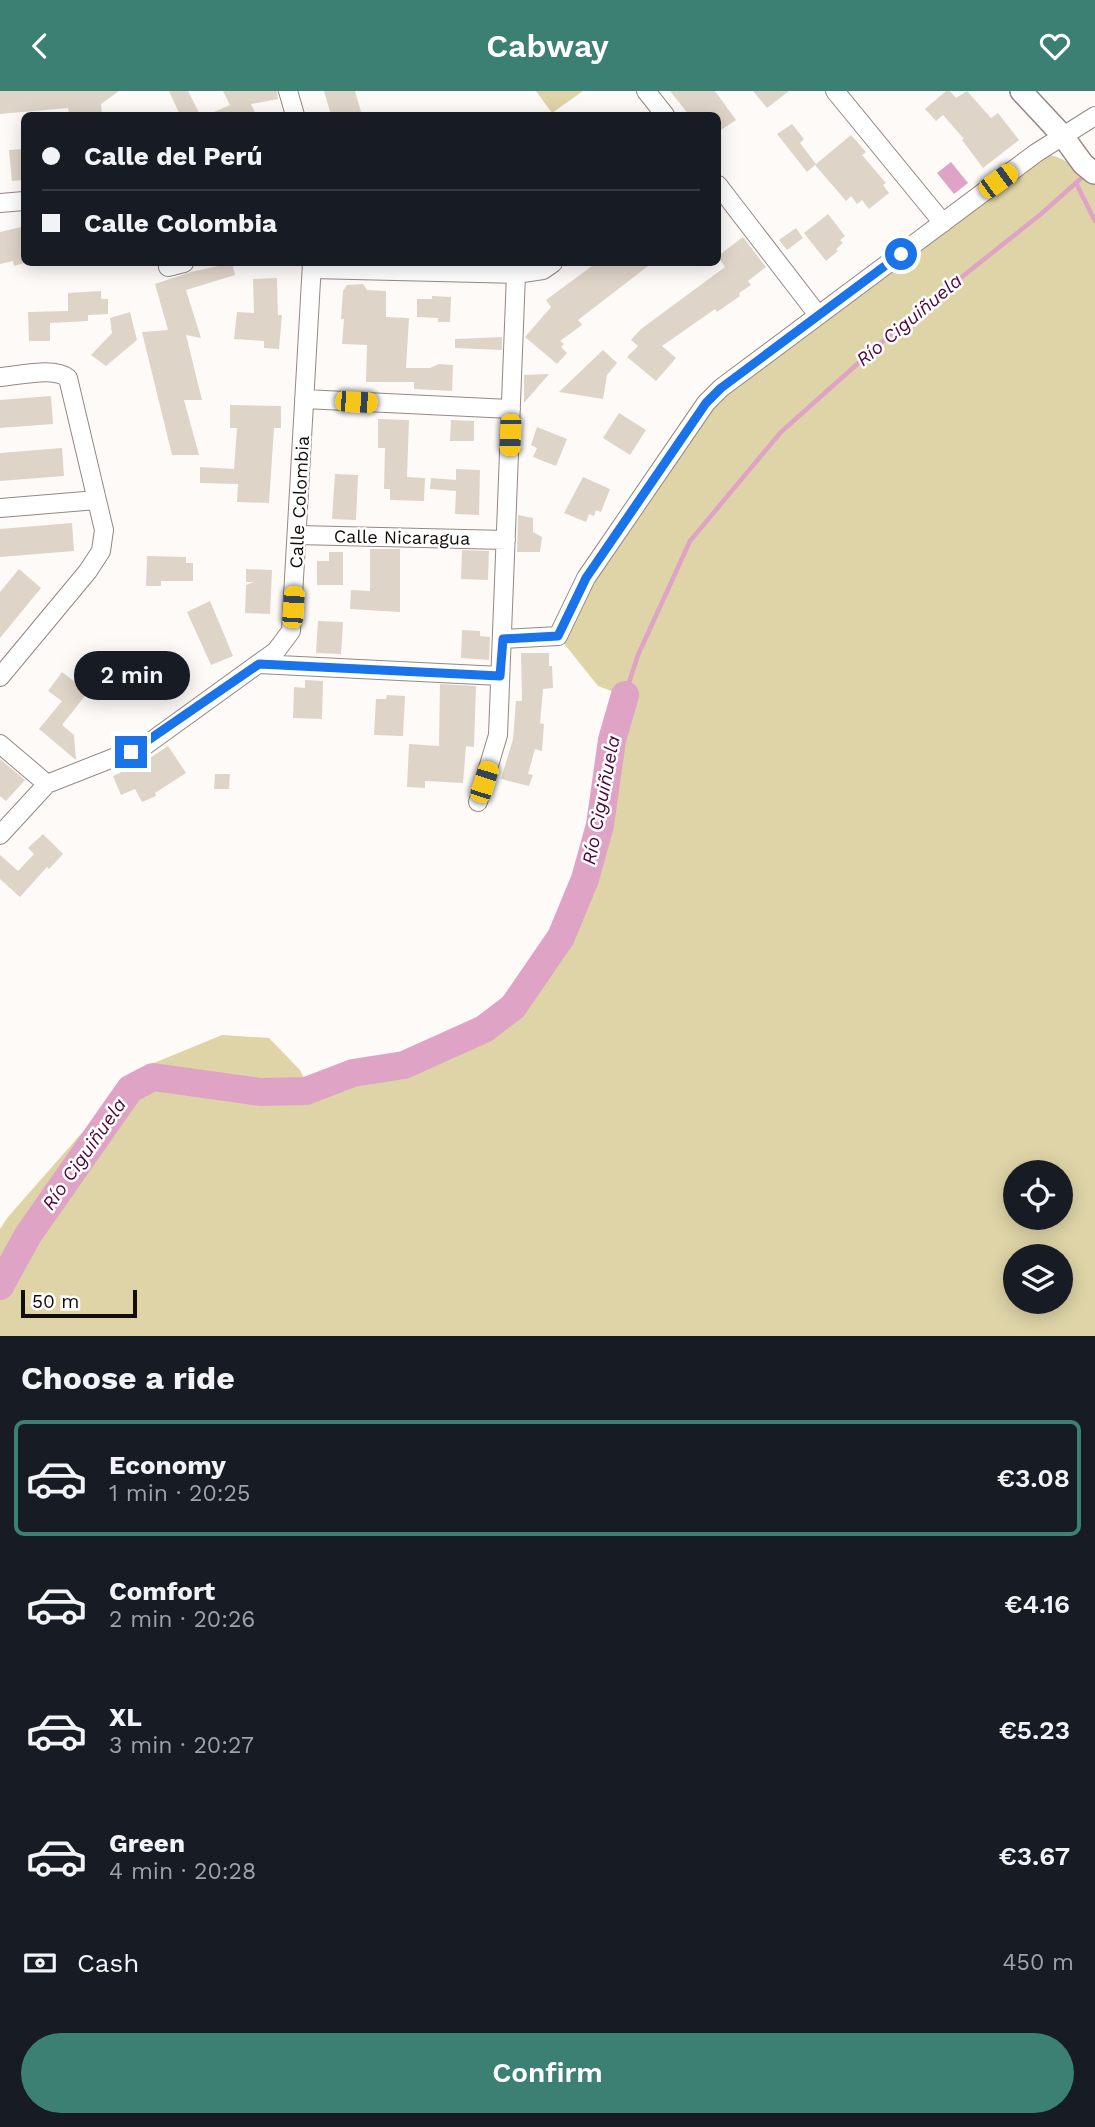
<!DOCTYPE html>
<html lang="en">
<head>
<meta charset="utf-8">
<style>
	:root { --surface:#171b24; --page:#20242c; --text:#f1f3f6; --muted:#9ea1a6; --line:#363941; --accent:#3b8073 }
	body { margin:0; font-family:"Work Sans",sans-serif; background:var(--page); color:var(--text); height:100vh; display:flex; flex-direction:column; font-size:26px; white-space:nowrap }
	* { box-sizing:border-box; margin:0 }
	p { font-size:23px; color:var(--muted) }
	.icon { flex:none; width:38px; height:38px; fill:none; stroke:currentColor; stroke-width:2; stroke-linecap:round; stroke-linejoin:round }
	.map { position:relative; height:1245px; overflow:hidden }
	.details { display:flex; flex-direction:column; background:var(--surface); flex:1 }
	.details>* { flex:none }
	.banner { position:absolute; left:21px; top:21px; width:700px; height:154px; border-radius:10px; box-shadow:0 4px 18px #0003; display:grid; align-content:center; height:154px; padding:0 21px; background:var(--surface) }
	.controls { position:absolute; left:1003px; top:1069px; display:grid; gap:14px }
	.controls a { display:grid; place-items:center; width:70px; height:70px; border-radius:50%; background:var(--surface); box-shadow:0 4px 18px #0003; font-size:35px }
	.scale { position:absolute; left:21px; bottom:18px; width:116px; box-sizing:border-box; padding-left:7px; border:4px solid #130e0c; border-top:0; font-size:19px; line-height:24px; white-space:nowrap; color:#130e0c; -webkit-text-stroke:5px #fff; paint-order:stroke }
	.end { position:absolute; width:32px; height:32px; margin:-16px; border:9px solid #1a73e8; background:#fff; box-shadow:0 0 0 4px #fff }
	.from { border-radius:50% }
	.bubble { position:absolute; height:49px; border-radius:24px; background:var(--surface); box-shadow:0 4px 18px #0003; font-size:23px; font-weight:600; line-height:49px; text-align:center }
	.car { position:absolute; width:21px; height:42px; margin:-21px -10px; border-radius:9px; box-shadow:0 0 5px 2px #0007; background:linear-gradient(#f5c518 24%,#345 0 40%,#f5c518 0 76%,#345 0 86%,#f5c518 0) }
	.banner b { display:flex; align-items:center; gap:24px; height:66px; font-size:26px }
	.banner b+b { border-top:2px solid var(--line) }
	.banner i { width:18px; height:18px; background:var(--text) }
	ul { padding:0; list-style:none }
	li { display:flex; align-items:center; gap:21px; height:116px; margin:0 14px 10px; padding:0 7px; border:4px solid transparent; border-radius:10px }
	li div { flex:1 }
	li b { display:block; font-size:26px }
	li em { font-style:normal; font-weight:600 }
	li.active { border-color:var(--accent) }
	li>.icon { width:63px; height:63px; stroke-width:1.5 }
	h2 { padding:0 21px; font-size:32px; line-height:84px }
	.pay { display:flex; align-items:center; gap:18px; height:77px; padding:0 21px; font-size:26px }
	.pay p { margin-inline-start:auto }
	.button { display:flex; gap:14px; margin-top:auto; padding:14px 21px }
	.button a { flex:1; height:80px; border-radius:42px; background:var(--accent); color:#fff; font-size:28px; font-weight:600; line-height:80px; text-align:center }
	header { display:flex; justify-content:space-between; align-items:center; height:91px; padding:0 21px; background:var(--accent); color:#fff; font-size:32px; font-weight:600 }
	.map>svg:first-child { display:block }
	.green { fill:#ded4a7; fill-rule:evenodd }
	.water { fill:#dfa3c5 }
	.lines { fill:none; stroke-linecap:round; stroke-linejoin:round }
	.stream { stroke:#dfa3c5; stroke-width:4.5 }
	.river { stroke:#dfa3c5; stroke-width:28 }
	.building { fill:#dfd4c8 }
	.minor-casing { stroke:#968782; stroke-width:20 }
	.tertiary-casing { stroke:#968782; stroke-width:24 }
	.minor { stroke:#fff; stroke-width:18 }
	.tertiary { stroke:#fff; stroke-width:21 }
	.route { stroke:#1a73e8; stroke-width:9 }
	.labels { text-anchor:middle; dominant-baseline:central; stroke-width:5; stroke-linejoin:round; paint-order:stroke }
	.street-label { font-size:18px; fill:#130e0c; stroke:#fff }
	.water-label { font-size:19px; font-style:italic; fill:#4f0739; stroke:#fff }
</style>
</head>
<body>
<header><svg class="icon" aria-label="back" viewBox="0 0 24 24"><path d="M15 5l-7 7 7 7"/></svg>Cabway<svg class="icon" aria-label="heart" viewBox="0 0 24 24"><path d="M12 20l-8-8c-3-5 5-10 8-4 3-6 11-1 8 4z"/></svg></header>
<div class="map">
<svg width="1095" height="1245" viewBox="0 0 1095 1245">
	<rect width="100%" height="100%" fill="#fdfaf8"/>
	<path class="green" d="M 536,0 L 583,0 L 552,22 Z
		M 1036,62 C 1056,64 1072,69 1082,87 L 1095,76 L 1095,1245 L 0,1245 L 0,1138 L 8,1126 L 137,979 L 222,944 L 269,947 L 300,979 L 310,999 L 353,982 L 404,974 L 484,938 L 513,916 L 561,846 L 585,788 L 600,734 L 612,649 L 625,605 L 598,595 L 558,545 L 706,312 ZM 1015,1082 L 1060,1082 L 1060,1127 L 1015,1127 ZM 1015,1166 L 1060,1166 L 1060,1211 L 1015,1211 Z"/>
	<path class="water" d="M 951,71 L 968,92 L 954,103 L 937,82 Z"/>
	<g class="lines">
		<path class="stream" d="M 1076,92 L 1095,130
			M 625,604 L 638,564 L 690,450 L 781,341 L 900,235 L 1041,123 L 1086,83"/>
		<path class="river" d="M 0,1195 L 28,1144 L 130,998 L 153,986 L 260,1001 L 306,1000 L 353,982 L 404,974 L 484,938 L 513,916 L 561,846 L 585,788 L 600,734 L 612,649 L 625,604"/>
	</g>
	<path class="building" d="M 0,0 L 119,0 L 101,13 L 102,24 L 69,24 L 68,17 L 0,23 Z
		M 169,0 L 188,0 L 200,24 L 180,24 Z
		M 223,0 L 277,0 L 278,8 L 251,13 L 256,24 L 207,24 L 230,14 Z
		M 324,0 L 355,0 L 362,24 L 331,24 Z
		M 670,0 L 715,0 L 736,29 L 718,41 L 718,24 L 689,24 Z
		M 753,0 L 789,0 L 767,17 Z
		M 946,0 L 950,0 L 956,7 L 967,0 L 991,27 L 998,22 L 1019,49 L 983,77 L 962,49 L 964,48 L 943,24 L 936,30 L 925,18 Z
		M 792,33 L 804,48 L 800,52 L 816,73 L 851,44 L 866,61 L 862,64 L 886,92 L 883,94 L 889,102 L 869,118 L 862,109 L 857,113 L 851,105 L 846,110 L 815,74 L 807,81 L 777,43 Z
		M 24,58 L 24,89 L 12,90 L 9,59 Z
		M 828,123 L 845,145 L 840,149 L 843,152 L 836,158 L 838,160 L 826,170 L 804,142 Z
		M 21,136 L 24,172 L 14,175 L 13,170 L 0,173 L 0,141 Z
		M 796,137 L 803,147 L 787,159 L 779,149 Z
		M 743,146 L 766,176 L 748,190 L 751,194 L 739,202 L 740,205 L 717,221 L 715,218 L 662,255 L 676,267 L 656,290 L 627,266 L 638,255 L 631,249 L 641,238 L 725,176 L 718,165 Z
		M 232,172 L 235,184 L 186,199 L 201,247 L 186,244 L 202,309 L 184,309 L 199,364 L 172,364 L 142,241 L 168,239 L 155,193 L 191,181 Z
		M 596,172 L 652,172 L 578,229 L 582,234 L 560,250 L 564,253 L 561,256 L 567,262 L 557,273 L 525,246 L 551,216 L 546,209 Z
		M 277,187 L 278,224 L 282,224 L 279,258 L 264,257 L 264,250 L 234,248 L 237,221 L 254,222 L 253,188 Z
		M 363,193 L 367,199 L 386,200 L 386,226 L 409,227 L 406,277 L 430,277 L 439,273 L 453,274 L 452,300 L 414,298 L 414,291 L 366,291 L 367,254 L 342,253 L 344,228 L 341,228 L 343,200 L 347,194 Z
		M 101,200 L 101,208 L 108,208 L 108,223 L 88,224 L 88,230 L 50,232 L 50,250 L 29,250 L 28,221 L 68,220 L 68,202 Z
		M 432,205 L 451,206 L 450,231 L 438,231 L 438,227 L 417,226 L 417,208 L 432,208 Z
		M 130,221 L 137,249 L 106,275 L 91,264 L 112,242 L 110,227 Z
		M 502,246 L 502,259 L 455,257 L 455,248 Z
		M 603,259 L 617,272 L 607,284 L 603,308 L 559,301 Z
		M 549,283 L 524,312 L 524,284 Z
		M 51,305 L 53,333 L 0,337 L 0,309 Z
		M 230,314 L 281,315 L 281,337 L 274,337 L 269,412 L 237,411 L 238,393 L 200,392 L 200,376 L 234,378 L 237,337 L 230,337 Z
		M 619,322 L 646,339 L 630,364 L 603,347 Z
		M 378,328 L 409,329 L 407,386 L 425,387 L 424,410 L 390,409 L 390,398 L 384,398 L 385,357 L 378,357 Z
		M 451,329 L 474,330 L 474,350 L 450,350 Z
		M 537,336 L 567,348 L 556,375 L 533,366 L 537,357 L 531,354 Z
		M 62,357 L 64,385 L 0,390 L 0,362 Z
		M 456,378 L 480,379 L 479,424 L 455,423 L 456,400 L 430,398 L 431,387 L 456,389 Z
		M 335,383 L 358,384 L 356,429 L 332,428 Z
		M 583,386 L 610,398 L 601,421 L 596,419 L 594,425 L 589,423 L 586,431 L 564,422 Z
		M 518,424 L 533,427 L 533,441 L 542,446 L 540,461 L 517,461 Z
		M 72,432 L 74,460 L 0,466 L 0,438 Z
		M 370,458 L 400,458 L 400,521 L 350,518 L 351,499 L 370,500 Z
		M 462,459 L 489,460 L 488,489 L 461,488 Z
		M 329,461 L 343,461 L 343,494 L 317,494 L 317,470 L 329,470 Z
		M 147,465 L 186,466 L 186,472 L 193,472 L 193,490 L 161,490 L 161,495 L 146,495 Z
		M 19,478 L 41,497 L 0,547 L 0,501 Z
		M 246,478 L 272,479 L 270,523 L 245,522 L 246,494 L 254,491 L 246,491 Z
		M 210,510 L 233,565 L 211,574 L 187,521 Z
		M 318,530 L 343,531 L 341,563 L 316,562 Z
		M 462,539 L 480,540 L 480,545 L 490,546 L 489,569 L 461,567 Z
		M 521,562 L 549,562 L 549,575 L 552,575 L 553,597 L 543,598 L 540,632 L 544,633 L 542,660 L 535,658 L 528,683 L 533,684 L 529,695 L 501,688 L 513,648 L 516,610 L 522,610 Z
		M 62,581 L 88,601 L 62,634 L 74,644 L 76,669 L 39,638 L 62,610 L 48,600 Z
		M 305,589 L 323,590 L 322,628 L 293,627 L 294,596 L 305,597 Z
		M 440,593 L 476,595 L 474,656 L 466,655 L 463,692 L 425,690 L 425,697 L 407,696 L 409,653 L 439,655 Z
		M 387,604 L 405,605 L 403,645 L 374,644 L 376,608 L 386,608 Z
		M 168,655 L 186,682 L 155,702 L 156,705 L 142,711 L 135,698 L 121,704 L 113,685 L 144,671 Z
		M 0,668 L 25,689 L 6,710 L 0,705 Z
		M 215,683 L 230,683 L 229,698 L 214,698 Z
		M 43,743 L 63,763 L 49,778 L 47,776 L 20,806 L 0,788 L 0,764 L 18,780 L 34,763 L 28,757 Z"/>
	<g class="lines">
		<defs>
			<path id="minor" d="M 288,0 L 295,24
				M 646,0 L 665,24
				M 835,0 L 943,132
				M 718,94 L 818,224
				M 0,112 L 24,110
				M 168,176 L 184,172
				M 312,178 L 516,183 L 543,179 L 553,172
				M 0,286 C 19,285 53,275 68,287 L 104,439 L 101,460 L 88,480 L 0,586
				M 304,308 L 511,318
				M 0,417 L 97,409
				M 297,444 L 506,449
				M 503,548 L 558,545 L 586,487 L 706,312 L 721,297 L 1036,62 L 1095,25
				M 259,573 L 500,585
				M 0,653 L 47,693
				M 478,711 L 498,644 L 516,183
				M 0,744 L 47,693 L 146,654 L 276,560 L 291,540 L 312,172"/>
			<path id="tertiary" d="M 1021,0 L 1062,44 L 1083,73 L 1094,82"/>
		</defs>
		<use href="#minor" class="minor-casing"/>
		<use href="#tertiary" class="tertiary-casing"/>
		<use href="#minor" class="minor"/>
		<use href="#tertiary" class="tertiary"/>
	</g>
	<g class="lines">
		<path class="route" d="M 131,661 L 259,573 L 500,585 L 503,548 L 558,545 L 586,487 L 706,312 L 721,297 L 901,163"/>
	</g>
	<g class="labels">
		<g class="street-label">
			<text transform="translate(299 411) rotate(-87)">Calle Colombia</text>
			<text transform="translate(402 446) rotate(1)">Calle Nicaragua</text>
		</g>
		<g class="water-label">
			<text transform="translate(909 229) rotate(-40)">Río Ciguiñuela</text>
			<text transform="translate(601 709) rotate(-79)">Río Ciguiñuela</text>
			<text transform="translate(84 1063) rotate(-55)">Río Ciguiñuela</text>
		</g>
	</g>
</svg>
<div class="controls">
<a><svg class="icon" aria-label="locate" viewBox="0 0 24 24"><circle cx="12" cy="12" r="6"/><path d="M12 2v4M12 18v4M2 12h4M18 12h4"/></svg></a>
<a><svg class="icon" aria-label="layers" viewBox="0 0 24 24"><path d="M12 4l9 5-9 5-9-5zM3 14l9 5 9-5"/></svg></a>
</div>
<div class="scale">50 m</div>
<i class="end from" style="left:901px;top:163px"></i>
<i class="end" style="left:131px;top:661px"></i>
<div class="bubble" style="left:74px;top:560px;width:116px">2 min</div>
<i class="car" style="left:998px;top:90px;rotate:54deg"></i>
<i class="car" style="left:356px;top:311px;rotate:93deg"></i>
<i class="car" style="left:510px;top:344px;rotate:182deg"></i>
<i class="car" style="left:293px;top:516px;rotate:4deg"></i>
<i class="car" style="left:484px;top:691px;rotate:18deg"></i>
<div class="banner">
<b><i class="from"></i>Calle del Perú</b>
<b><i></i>Calle Colombia</b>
</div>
</div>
<section class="details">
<h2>Choose a ride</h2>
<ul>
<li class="active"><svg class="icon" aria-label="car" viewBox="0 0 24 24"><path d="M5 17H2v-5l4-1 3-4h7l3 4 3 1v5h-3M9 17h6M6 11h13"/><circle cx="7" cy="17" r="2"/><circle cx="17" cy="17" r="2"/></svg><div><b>Economy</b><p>1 min · 20:25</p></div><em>€3.08</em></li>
<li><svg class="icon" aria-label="car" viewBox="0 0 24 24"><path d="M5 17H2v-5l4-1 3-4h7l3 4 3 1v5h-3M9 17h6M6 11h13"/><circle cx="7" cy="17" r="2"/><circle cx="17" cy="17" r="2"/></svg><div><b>Comfort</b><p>2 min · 20:26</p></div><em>€4.16</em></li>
<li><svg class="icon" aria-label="car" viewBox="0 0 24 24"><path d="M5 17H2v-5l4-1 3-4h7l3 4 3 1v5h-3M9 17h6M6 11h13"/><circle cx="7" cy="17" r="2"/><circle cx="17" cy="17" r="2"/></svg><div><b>XL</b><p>3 min · 20:27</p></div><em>€5.23</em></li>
<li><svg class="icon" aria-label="car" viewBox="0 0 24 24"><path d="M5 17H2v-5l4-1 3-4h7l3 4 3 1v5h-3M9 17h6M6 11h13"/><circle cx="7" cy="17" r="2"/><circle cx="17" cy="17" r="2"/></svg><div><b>Green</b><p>4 min · 20:28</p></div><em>€3.67</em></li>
</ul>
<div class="pay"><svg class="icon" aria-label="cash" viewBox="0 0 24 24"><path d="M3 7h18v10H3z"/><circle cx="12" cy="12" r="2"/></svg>Cash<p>450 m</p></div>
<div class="button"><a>Confirm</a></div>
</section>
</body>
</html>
